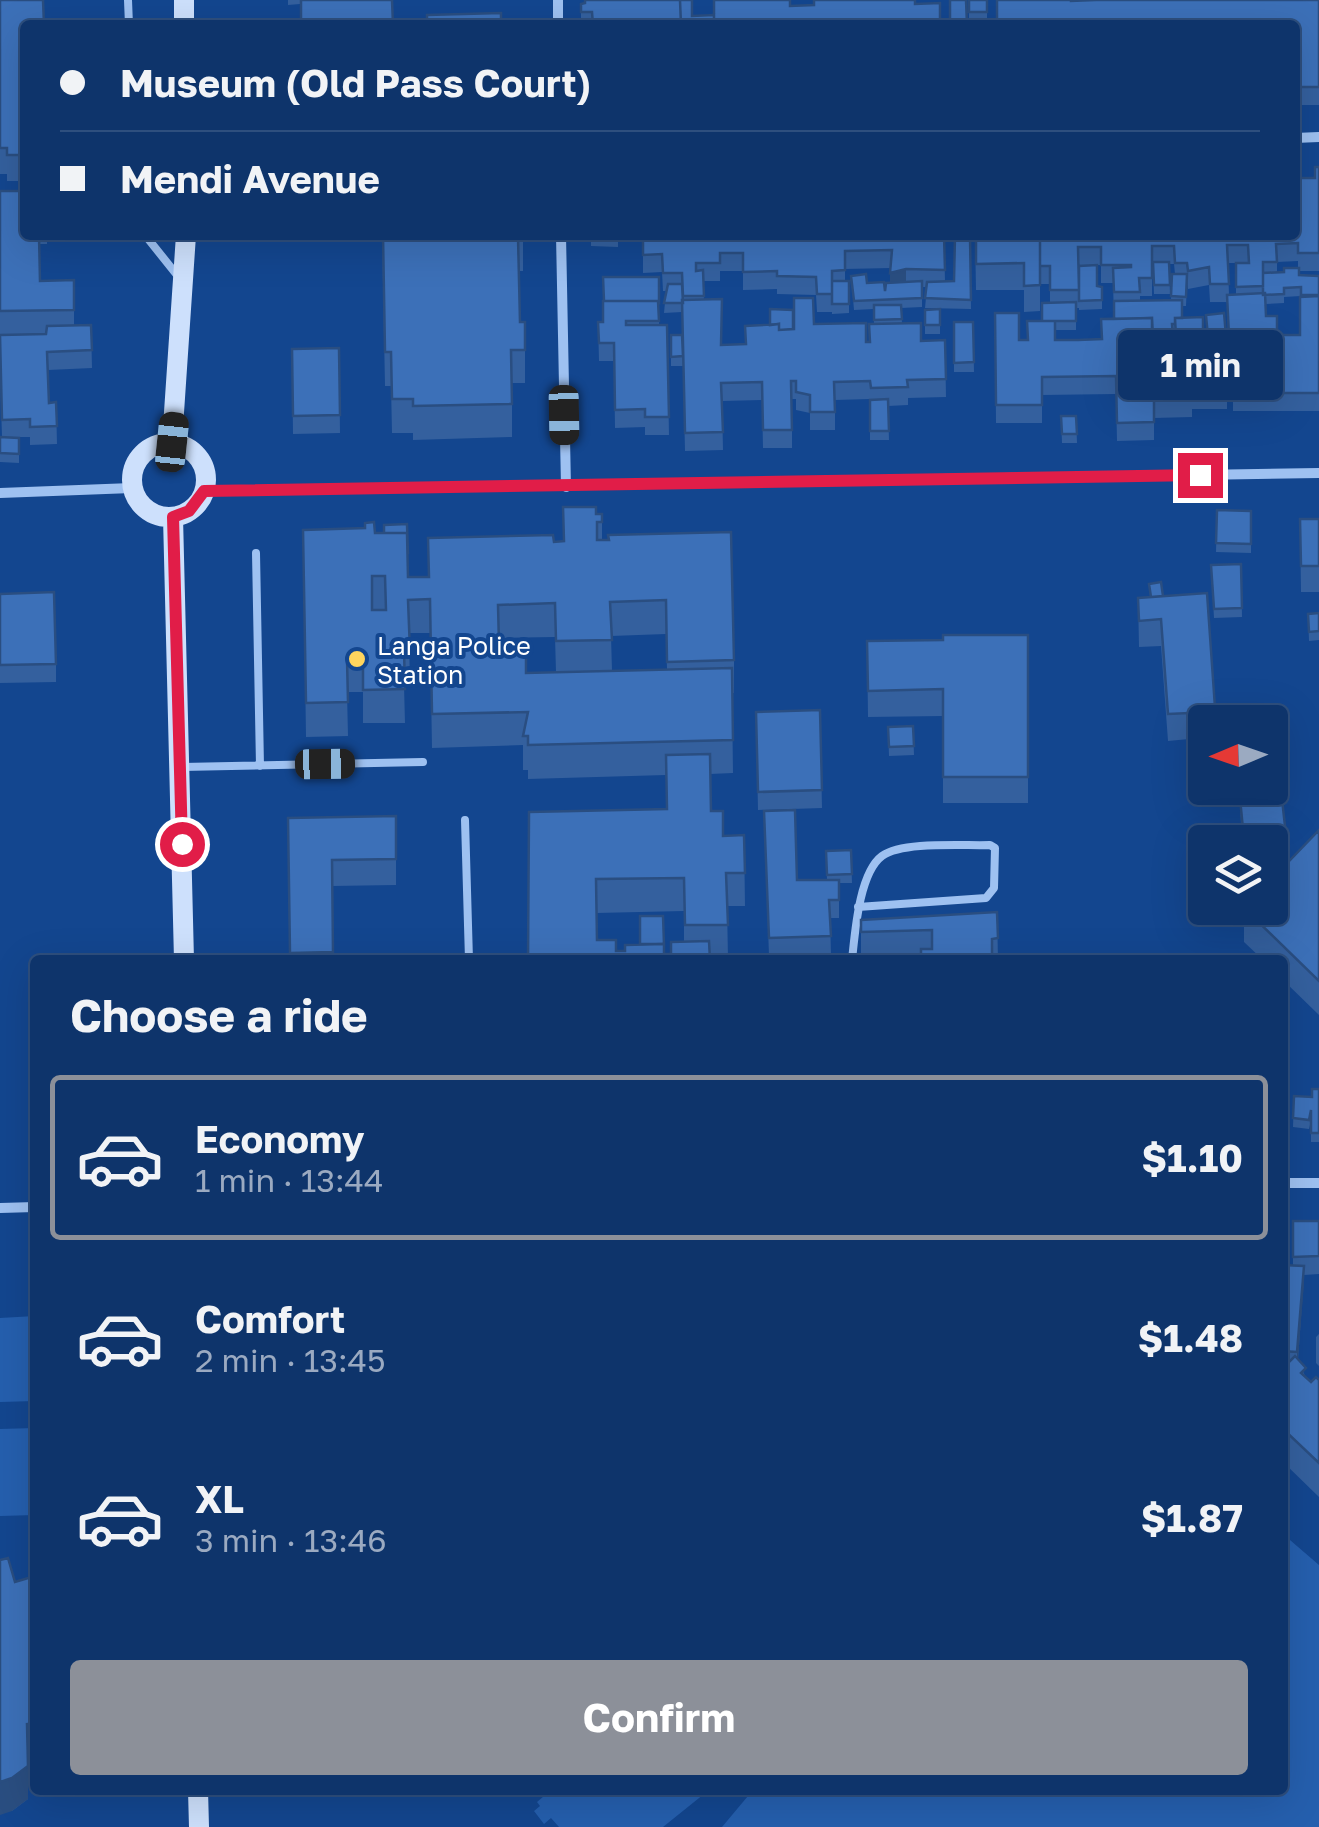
<!DOCTYPE html>
<html lang="en">
<head>
<meta charset="utf-8">
<style>
	:root { --surface:#0e346b; --page:#173c71; --text:#f1f3f6; --muted:#9baac1; --line:#2e4f7e; --accent:#8c9099 }
	body { margin:0; font-family:"Golos Text",sans-serif; background:var(--page); color:var(--text); height:100vh; display:flex; flex-direction:column; font-size:38px; white-space:nowrap }
	* { box-sizing:border-box; margin:0 }
	p { font-size:32px; color:var(--muted) }
	.icon { flex:none; width:55px; height:55px; fill:none; stroke:currentColor; stroke-width:2; stroke-linecap:round; stroke-linejoin:round }
	.map { position:relative; flex:1; overflow:hidden }
	.side { position:absolute; left:30px; top:955px; width:1258px; height:840px; display:flex; flex-direction:column; background:var(--surface); border-radius:10px; box-shadow:0 10px 40px #0002,0 0 0 2px var(--line) }
	.side>* { flex:none }
	.guide { position:absolute; left:20px; top:20px; width:1280px; height:220px; border-radius:10px; box-shadow:0 10px 40px #0002,0 0 0 2px var(--line); display:grid; align-content:center; height:220px; padding:0 40px; background:var(--surface) }
	.needle { width:65px; rotate:268deg }
	.fabs { position:absolute; left:1188px; top:705px; display:grid; gap:20px }
	.fabs a { display:grid; place-items:center; width:100px; height:100px; border-radius:10px; background:var(--surface); box-shadow:0 10px 40px #0002,0 0 0 2px var(--line); font-size:50px }
	.end { position:absolute; width:45px; height:45px; margin:-22px; border:12px solid #e11d48; background:#fff; box-shadow:0 0 0 5px #fff }
	.from { border-radius:50% }
	.bubble { position:absolute; height:70px; border-radius:10px; background:var(--surface); box-shadow:0 10px 40px #0002,0 0 0 2px var(--line); font-size:32px; font-weight:700; line-height:70px; text-align:center }
	.car { position:absolute; width:30px; height:60px; margin:-30px -15px; border-radius:12px; box-shadow:0 0 8px 2px #0007; background:linear-gradient(#222 24%,#8ab4d8 0 40%,#222 0 76%,#8ab4d8 0 86%,#222 0) }
	.guide b { display:flex; align-items:center; gap:35px; height:95px; font-size:38px }
	.guide b+b { border-top:2px solid var(--line) }
	.guide i { width:25px; height:25px; background:var(--text) }
	ul { padding:0; list-style:none }
	li { display:flex; align-items:center; gap:30px; height:165px; margin:0 20px 15px; padding:0 20px; border:5px solid transparent; border-radius:10px }
	li div { flex:1 }
	li b { display:block; font-size:38px }
	li em { font-style:normal; font-weight:700 }
	li.selected { border-color:var(--accent) }
	li>.icon { width:90px; height:90px; stroke-width:1.5 }
	h2 { padding:0 40px; font-size:45px; line-height:120px }
	.primary-button { display:flex; gap:20px; margin-top:auto; padding:20px 40px }
	.primary-button a { flex:1; height:115px; border-radius:10px; background:var(--accent); color:#fff; font-size:40px; font-weight:700; line-height:115px; text-align:center }
	.map>svg:first-child { display:block }
	.green { fill:#255fae }
	.lines { fill:none; stroke-linecap:round; stroke-linejoin:round }
	.lane { stroke:#9ec1f1; stroke-width:8 }
	.street { stroke:#9ec1f1; stroke-width:10 }
	.secondary { stroke:#cde0fc; stroke-width:20 }
	.wall { fill:#34609e; fill-rule:evenodd }
	.shaded-wall { fill:#2a4e81 }
	.building { fill:#3c70b8; stroke:#2a4e81; stroke-width:2.5; fill-rule:evenodd }
	.route { stroke:#e11d48; stroke-width:12 }
	.poi-dot { fill:#ffd55e; stroke:#13468f; stroke-width:4 }
	.labels { text-anchor:middle; dominant-baseline:central; stroke-width:8; stroke-linejoin:round; paint-order:stroke }
	.poi-label { font-size:25px; fill:#fff; stroke:#13468f; text-anchor:start }
</style>
</head>
<body>
<div class="map">
<svg width="1319" height="1827" viewBox="0 0 1319 1827">
	<rect width="100%" height="100%" fill="#13468f"/>
	<path class="green" d="M 35,1316 L 35,1401 L 0,1402 L 0,1318 Z
		M 35,1428 L 35,1515 L 0,1516 L 0,1429 Z
		M 1283,1534 L 1319,1565 L 1319,1827 L 722,1827 L 753,1790 L 1282,1790 Z
		M 551,1790 L 709,1790 L 663,1827 L 559,1827 L 551,1818 L 544,1824 L 534,1811 L 540,1806 L 537,1802 Z"/>
	<g class="lines">
		<path class="lane" d="M 128,0 L 129,25
			M 145,235 L 177,275
			M 256,553 L 260,766
			M 182,767 L 423,762
			M 465,820 L 469,960
			M 852,960 C 855,933 859,873 882,856 C 903,841 964,846 990,845 L 995,848 L 994,888 L 986,898 L 858,907"/>
		<path class="street" d="M 558,0 L 558,25
			M 1295,138 L 1319,137
			M 561,235 L 566,487
			M 204,491 L 1319,473
			M 0,493 L 132,488
			M 1282,1183 L 1319,1183
			M 0,1208 L 35,1207"/>
		<path class="secondary" d="M 184,0 L 184,25
			M 172,442 L 186,235
			M132 480a37 37 0 1 1 74 0a37 37 0 1 1-74 0Z
			M 173,517 L 184,960
			M 198,1790 L 199,1827"/>
	</g>
	<path class="wall" d="M 0,0 L 25,25 L 25,174 L 23,174 L 22,181 L 7,181 L 7,174 L 0,174 Z
		M 288,0 L 392,0 L 301,22 L 300,4 L 288,5 Z
		M 969,0 L 987,0 L 987,21 L 969,21 Z
		M 1319,0 L 1319,105 L 1296,105 L 1295,25 L 997,25 L 1071,1 Z
		M 585,3 L 692,16 L 714,15 L 790,6 L 915,4 L 940,25 L 581,25 L 581,4 Z
		M 1319,167 L 1319,271 L 1299,271 L 1299,275 L 1319,276 L 1319,411 L 1233,411 L 1233,393 L 1227,393 L 1227,409 L 1192,409 L 1192,417 L 1154,418 L 1154,440 L 1117,441 L 1116,394 L 1042,395 L 1042,423 L 996,423 L 995,313 L 1019,340 L 1027,340 L 1042,321 L 1050,303 L 1050,284 L 1040,284 L 1040,311 L 1024,312 L 1024,290 L 976,290 L 975,235 L 1297,205 L 1315,178 ZM 1298,261 L 1298,268 L 1284,272 L 1277,273 L 1277,262 ZM 1228,263 L 1236,263 L 1236,295 L 1229,295 ZM 1152,264 L 1153,264 L 1154,294 L 1170,294 L 1169,264 L 1174,264 L 1175,274 L 1172,274 L 1171,300 L 1140,301 L 1140,296 L 1152,296 ZM 1079,265 L 1101,265 L 1101,283 L 1113,283 L 1114,319 L 1101,339 L 1055,340 L 1055,330 L 1076,330 L 1076,308 L 1079,308 L 1079,310 L 1102,309 L 1102,287 L 1097,286 ZM 1187,281 L 1188,289 L 1209,285 L 1210,302 L 1227,302 L 1228,336 L 1226,336 L 1206,315 L 1208,337 L 1203,337 L 1182,318 L 1182,306 L 1186,306 ZM 1301,296 L 1300,335 L 1277,335 L 1266,316 L 1265,304 L 1284,303 L 1284,297 Z
		M 0,191 L 25,235 L 47,235 L 47,244 L 39,244 L 40,281 L 74,280 L 74,325 L 91,325 L 92,368 L 48,370 L 49,403 L 56,402 L 57,444 L 30,445 L 30,437 L 11,437 L 19,438 L 19,463 L 0,462 L 0,437 L 2,437 L 0,374 Z
		M 382,235 L 523,235 L 523,271 L 519,271 L 520,322 L 525,322 L 525,383 L 512,383 L 512,437 L 413,440 L 413,433 L 392,433 L 391,386 L 385,386 Z
		M 591,235 L 618,235 L 618,247 L 591,246 Z
		M 643,235 L 944,235 L 945,281 L 954,281 L 970,235 L 971,309 L 925,308 L 927,287 L 922,287 L 922,307 L 901,308 L 902,323 L 921,341 L 945,340 L 946,397 L 908,398 L 908,405 L 888,406 L 889,440 L 870,440 L 870,399 L 835,400 L 835,430 L 810,430 L 810,413 L 796,410 L 796,399 L 792,399 L 792,448 L 763,448 L 762,400 L 722,401 L 723,450 L 685,451 L 683,366 L 671,366 L 671,344 L 682,335 L 682,312 L 664,313 L 666,291 L 663,291 L 662,272 L 643,273 ZM 891,268 L 890,282 L 885,291 L 851,276 L 854,310 L 874,309 L 874,324 L 869,342 L 814,324 L 745,344 L 721,345 L 704,300 L 703,281 L 720,281 L 720,271 L 743,271 L 743,290 L 777,289 L 777,294 L 816,295 L 817,312 L 832,312 L 832,310 L 832,314 L 849,313 L 849,281 L 845,281 L 845,269 Z
		M 659,277 L 659,325 L 667,325 L 669,435 L 645,435 L 645,427 L 615,428 L 614,361 L 599,361 L 598,322 L 603,322 L 604,301 Z
		M 940,309 L 940,334 L 925,334 L 925,310 Z
		M 954,322 L 973,322 L 974,372 L 954,372 Z
		M 339,348 L 340,433 L 293,434 L 292,349 Z
		M 1061,416 L 1076,416 L 1077,443 L 1062,443 Z
		M 1217,510 L 1251,511 L 1251,553 L 1216,552 Z
		M 596,514 L 602,514 L 602,540 L 734,660 L 734,693 L 732,693 L 733,773 L 710,774 L 711,811 L 723,836 L 744,835 L 745,906 L 727,906 L 728,958 L 528,960 L 529,812 L 666,809 L 666,775 L 528,779 L 528,770 L 523,770 L 523,745 L 432,748 L 430,633 L 409,633 L 410,685 L 404,685 L 405,723 L 363,723 L 363,692 L 347,692 L 348,736 L 306,737 L 303,530 L 384,533 L 408,577 L 428,577 L 554,542 L 563,541 ZM 666,634 L 667,669 L 612,671 L 611,636 ZM 555,637 L 556,672 L 526,673 L 499,645 L 499,638 ZM 684,911 L 684,941 L 671,954 L 616,951 L 597,940 L 596,913 Z
		M 1300,519 L 1319,519 L 1319,592 L 1301,592 Z
		M 1241,564 L 1242,617 L 1214,618 L 1211,565 Z
		M 1149,584 L 1163,596 L 1205,722 L 1205,788 L 1209,788 L 1193,789 L 1189,739 L 1168,741 L 1161,646 L 1139,647 L 1138,598 L 1150,597 Z
		M 0,594 L 56,664 L 56,682 L 0,683 Z
		M 1319,613 L 1319,640 L 1309,641 L 1308,614 Z
		M 1028,635 L 1028,803 L 943,803 L 943,716 L 868,717 L 867,641 L 943,640 Z
		M 820,710 L 822,808 L 758,810 L 756,712 Z
		M 913,726 L 914,755 L 889,756 L 888,727 Z
		M 1239,788 L 1285,826 L 1285,844 L 1270,845 L 1270,842 L 1242,842 Z
		M 764,811 L 797,880 L 827,880 L 826,851 L 851,850 L 852,883 L 839,883 L 839,918 L 830,918 L 831,954 L 769,956 Z
		M 396,816 L 396,885 L 332,886 L 333,960 L 290,960 L 288,818 Z
		M 1319,830 L 1319,1015 L 1282,979 L 1282,960 L 1263,960 L 1244,942 L 1244,908 Z
		M 997,912 L 998,960 L 880,960 L 921,957 L 861,959 L 861,920 Z
		M 1319,1089 L 1319,1142 L 1311,1142 L 1311,1121 L 1309,1129 L 1293,1127 L 1294,1096 L 1312,1097 Z
		M 1293,1221 L 1319,1221 L 1319,1274 L 1304,1275 L 1298,1360 L 1306,1378 L 1311,1382 L 1319,1380 L 1319,1497 L 1282,1461 L 1282,1265 L 1293,1265 Z
		M 1319,1334 L 1319,1366 L 1316,1363 L 1316,1337 Z
		M 35,1576 L 35,1757 L 28,1757 L 28,1799 L 12,1811 L 15,1582 Z"/>
	<path class="shaded-wall" d="M 906,269 L 906,287 L 890,291 L 890,273 Z
		M 1304,1266 L 1304,1284 L 1297,1370 L 1297,1352 Z
		M 28,1766 L 28,1799 L 12,1811 L 0,1815 L 0,1782 Z"/>
	<path class="building" d="M 0,0 L 43,0 L 44,25 L 25,25 L 25,148 L 23,148 L 22,155 L 7,155 L 7,148 L 0,148 Z
		M 301,0 L 392,0 L 393,25 L 288,25 L 288,22 L 301,22 Z
		M 585,0 L 680,0 L 681,25 L 621,25 L 621,22 L 615,22 L 615,25 L 593,25 L 592,12 L 581,12 L 581,4 L 585,3 Z
		M 680,0 L 692,0 L 692,16 L 714,15 L 714,25 L 681,25 Z
		M 714,0 L 790,0 L 790,6 L 814,5 L 814,0 L 915,0 L 915,4 L 940,3 L 940,25 L 714,25 Z
		M 950,0 L 966,0 L 967,25 L 950,25 Z
		M 969,0 L 987,0 L 987,12 L 969,12 Z
		M 997,0 L 1071,0 L 1071,1 L 1096,0 L 1319,0 L 1319,87 L 1296,87 L 1295,25 L 997,25 Z
		M 501,13 L 501,25 L 427,25 L 427,15 Z
		M 1315,167 L 1319,167 L 1319,253 L 1298,253 L 1298,243 L 1276,244 L 1277,262 L 1263,262 L 1263,286 L 1236,287 L 1236,263 L 1249,263 L 1248,245 L 1227,245 L 1229,284 L 1210,284 L 1209,267 L 1188,271 L 1187,263 L 1175,263 L 1174,246 L 1152,246 L 1152,278 L 1139,278 L 1140,292 L 1114,292 L 1113,268 L 1131,267 L 1131,265 L 1101,265 L 1101,247 L 1078,247 L 1079,290 L 1050,290 L 1050,266 L 1040,266 L 1040,235 L 1295,235 L 1297,178 L 1315,178 Z
		M 0,191 L 25,191 L 25,235 L 39,235 L 40,281 L 74,280 L 74,310 L 0,311 Z
		M 383,235 L 523,235 L 523,237 L 518,237 L 520,322 L 525,322 L 525,350 L 511,350 L 512,404 L 413,406 L 413,399 L 392,399 L 391,352 L 385,352 Z
		M 591,235 L 618,235 L 618,238 L 591,237 Z
		M 643,235 L 944,235 L 945,270 L 906,269 L 890,273 L 892,250 L 845,251 L 845,270 L 832,271 L 832,294 L 817,294 L 816,277 L 777,276 L 777,271 L 743,272 L 743,253 L 720,253 L 720,263 L 696,263 L 696,271 L 703,270 L 704,296 L 683,296 L 682,273 L 663,273 L 662,254 L 643,255 Z
		M 955,235 L 970,235 L 971,300 L 925,298 L 927,282 L 954,281 Z
		M 976,235 L 1040,235 L 1040,285 L 1024,286 L 1024,263 L 976,264 Z
		M 1153,262 L 1169,262 L 1170,285 L 1154,285 Z
		M 1097,265 L 1097,286 L 1102,287 L 1102,300 L 1079,301 L 1079,266 Z
		M 1284,268 L 1299,268 L 1299,275 L 1319,276 L 1319,295 L 1301,295 L 1301,287 L 1284,288 L 1284,294 L 1263,295 L 1263,273 L 1284,272 Z
		M 866,274 L 867,283 L 884,282 L 885,291 L 886,283 L 922,281 L 922,298 L 854,301 L 851,276 Z
		M 1172,274 L 1187,274 L 1186,297 L 1171,296 Z
		M 603,277 L 659,277 L 659,302 L 658,301 L 604,301 Z
		M 832,281 L 849,281 L 849,304 L 832,304 Z
		M 668,284 L 682,284 L 683,303 L 664,303 Z
		M 1265,293 L 1266,316 L 1277,316 L 1277,335 L 1300,335 L 1300,297 L 1319,296 L 1319,393 L 1233,393 L 1233,375 L 1226,375 L 1227,391 L 1191,391 L 1192,399 L 1154,400 L 1154,422 L 1117,423 L 1116,376 L 1042,377 L 1042,405 L 996,405 L 995,313 L 1019,313 L 1019,340 L 1028,340 L 1027,321 L 1055,321 L 1055,340 L 1078,340 L 1102,339 L 1101,319 L 1152,318 L 1153,337 L 1176,337 L 1175,318 L 1203,317 L 1203,337 L 1229,336 L 1227,295 Z
		M 794,298 L 813,298 L 814,324 L 866,323 L 866,342 L 870,342 L 869,324 L 921,323 L 921,341 L 945,340 L 946,379 L 907,380 L 908,387 L 871,388 L 870,381 L 834,382 L 835,412 L 810,412 L 810,395 L 796,392 L 796,381 L 791,381 L 792,430 L 763,430 L 762,382 L 721,383 L 723,432 L 685,433 L 682,300 L 722,299 L 721,345 L 746,344 L 745,326 L 779,324 L 779,330 L 794,329 Z
		M 1182,300 L 1182,318 L 1175,318 L 1175,324 L 1172,324 L 1173,336 L 1152,336 L 1152,318 L 1114,319 L 1114,301 Z
		M 603,301 L 658,301 L 659,321 L 626,321 L 626,325 L 667,325 L 669,417 L 645,417 L 645,409 L 615,410 L 614,343 L 599,343 L 598,322 L 603,322 Z
		M 1076,302 L 1076,321 L 1042,321 L 1042,303 Z
		M 874,305 L 901,305 L 902,319 L 874,320 Z
		M 770,309 L 793,310 L 793,329 L 779,330 L 779,324 L 770,325 Z
		M 940,309 L 940,325 L 925,325 L 925,310 Z
		M 1224,313 L 1226,336 L 1208,337 L 1206,315 Z
		M 954,322 L 973,322 L 974,362 L 954,363 Z
		M 91,325 L 92,350 L 47,352 L 49,403 L 56,402 L 57,426 L 30,427 L 30,419 L 2,420 L 0,335 L 46,334 L 47,326 Z
		M 671,335 L 682,335 L 683,356 L 671,357 Z
		M 339,348 L 340,415 L 293,416 L 292,349 Z
		M 888,399 L 889,431 L 870,431 L 870,400 Z
		M 1061,416 L 1076,416 L 1077,434 L 1062,434 Z
		M 0,437 L 19,438 L 19,454 L 0,453 Z
		M 563,507 L 596,507 L 596,514 L 602,514 L 602,522 L 597,522 L 597,540 L 609,540 L 608,535 L 731,532 L 734,660 L 667,662 L 666,600 L 610,602 L 612,640 L 556,641 L 555,603 L 498,605 L 499,645 L 526,644 L 526,673 L 732,668 L 733,740 L 528,745 L 528,736 L 523,736 L 528,712 L 432,714 L 430,599 L 408,600 L 410,651 L 404,651 L 405,689 L 363,690 L 363,659 L 347,659 L 348,702 L 306,703 L 303,530 L 365,528 L 365,523 L 374,522 L 375,533 L 407,533 L 408,577 L 429,577 L 428,538 L 553,535 L 554,542 L 564,541 ZM 372,576 L 385,576 L 386,610 L 372,610 Z
		M 1217,510 L 1251,511 L 1251,544 L 1216,543 Z
		M 1300,519 L 1319,519 L 1319,566 L 1301,566 Z
		M 407,524 L 408,554 L 407,533 L 384,533 L 384,525 Z
		M 1241,564 L 1242,608 L 1214,609 L 1211,565 Z
		M 1161,582 L 1163,596 L 1151,597 L 1149,584 Z
		M 54,592 L 56,664 L 0,665 L 0,594 Z
		M 1207,593 L 1216,722 L 1205,722 L 1205,762 L 1193,762 L 1189,713 L 1168,714 L 1161,619 L 1139,621 L 1138,598 Z
		M 1319,613 L 1319,631 L 1309,632 L 1308,614 Z
		M 943,635 L 1028,635 L 1028,777 L 943,777 L 943,689 L 868,691 L 867,641 L 943,640 Z
		M 820,710 L 822,790 L 758,792 L 756,712 Z
		M 913,726 L 914,746 L 889,747 L 888,727 Z
		M 710,754 L 711,811 L 723,811 L 723,836 L 744,835 L 745,873 L 726,873 L 728,925 L 685,925 L 684,878 L 596,879 L 597,940 L 616,940 L 616,951 L 625,951 L 625,945 L 664,944 L 664,954 L 671,954 L 671,942 L 709,941 L 710,960 L 528,960 L 529,812 L 667,809 L 666,755 Z
		M 1280,781 L 1285,826 L 1243,829 L 1239,788 L 1270,788 L 1270,782 Z
		M 795,810 L 797,880 L 839,880 L 839,900 L 829,900 L 831,936 L 769,938 L 764,811 Z
		M 396,816 L 396,859 L 332,860 L 333,952 L 290,953 L 288,818 Z
		M 1319,830 L 1319,981 L 1244,908 L 1270,908 L 1270,881 Z
		M 851,850 L 852,874 L 827,875 L 826,851 Z
		M 997,912 L 998,938 L 992,939 L 992,960 L 880,960 L 921,958 L 921,949 L 932,949 L 932,930 L 861,932 L 861,920 Z
		M 640,916 L 663,916 L 664,944 L 640,944 Z
		M 1312,1089 L 1319,1089 L 1319,1133 L 1311,1133 L 1311,1110 L 1309,1120 L 1293,1118 L 1294,1096 L 1312,1097 Z
		M 1293,1221 L 1319,1221 L 1319,1256 L 1293,1257 Z
		M 1282,1265 L 1304,1266 L 1297,1352 L 1282,1351 Z
		M 1295,1356 L 1306,1368 L 1301,1373 L 1311,1382 L 1316,1377 L 1319,1380 L 1319,1463 L 1282,1428 L 1282,1364 L 1287,1359 L 1289,1362 Z
		M 8,1558 L 15,1582 L 35,1576 L 35,1723 L 27,1724 L 28,1766 L 12,1778 L 0,1782 L 0,1560 Z"/>
	<g class="lines">
		<path class="route" d="M 182,844 L 173,517 L 189,511 L 204,491 L 1200,475"/>
	</g>
	<circle class="poi-dot" cx="357" cy="659" r="10"/>
	<g class="labels">
		<g class="poi-label">
			<text x="377" y="645">Langa Police<tspan x="377" dy="29">Station</tspan></text>
		</g>
	</g>
</svg>
<div class="fabs">
<a><svg class="needle" viewBox="-14 -14 28 28"><path d="M0-13l5 13h-10z" fill="#e53935"/><path d="M0 13l5-13h-10z" fill="#9baac1"/></svg></a>
<a><svg class="icon" aria-label="layers" viewBox="0 0 24 24"><path d="M12 4l9 5-9 5-9-5zM3 14l9 5 9-5"/></svg></a>
</div>
<i class="end from" style="left:182px;top:844px"></i>
<i class="end" style="left:1200px;top:475px"></i>
<div class="bubble" style="left:1118px;top:330px;width:165px">1 min</div>
<i class="car" style="left:564px;top:415px;rotate:179deg"></i>
<i class="car" style="left:172px;top:442px;rotate:6deg"></i>
<i class="car" style="left:325px;top:764px;rotate:89deg"></i>
<div class="guide">
<b><i class="from"></i>Museum (Old Pass Court)</b>
<b><i></i>Mendi Avenue</b>
</div>
<section class="side">
<h2>Choose a ride</h2>
<ul>
<li class="selected"><svg class="icon" aria-label="car" viewBox="0 0 24 24"><path d="M5 17H2v-5l4-1 3-4h7l3 4 3 1v5h-3M9 17h6M6 11h13"/><circle cx="7" cy="17" r="2"/><circle cx="17" cy="17" r="2"/></svg><div><b>Economy</b><p>1 min · 13:44</p></div><em>$1.10</em></li>
<li><svg class="icon" aria-label="car" viewBox="0 0 24 24"><path d="M5 17H2v-5l4-1 3-4h7l3 4 3 1v5h-3M9 17h6M6 11h13"/><circle cx="7" cy="17" r="2"/><circle cx="17" cy="17" r="2"/></svg><div><b>Comfort</b><p>2 min · 13:45</p></div><em>$1.48</em></li>
<li><svg class="icon" aria-label="car" viewBox="0 0 24 24"><path d="M5 17H2v-5l4-1 3-4h7l3 4 3 1v5h-3M9 17h6M6 11h13"/><circle cx="7" cy="17" r="2"/><circle cx="17" cy="17" r="2"/></svg><div><b>XL</b><p>3 min · 13:46</p></div><em>$1.87</em></li>
</ul>
<div class="primary-button"><a>Confirm</a></div>
</section>
</div>
</body>
</html>
